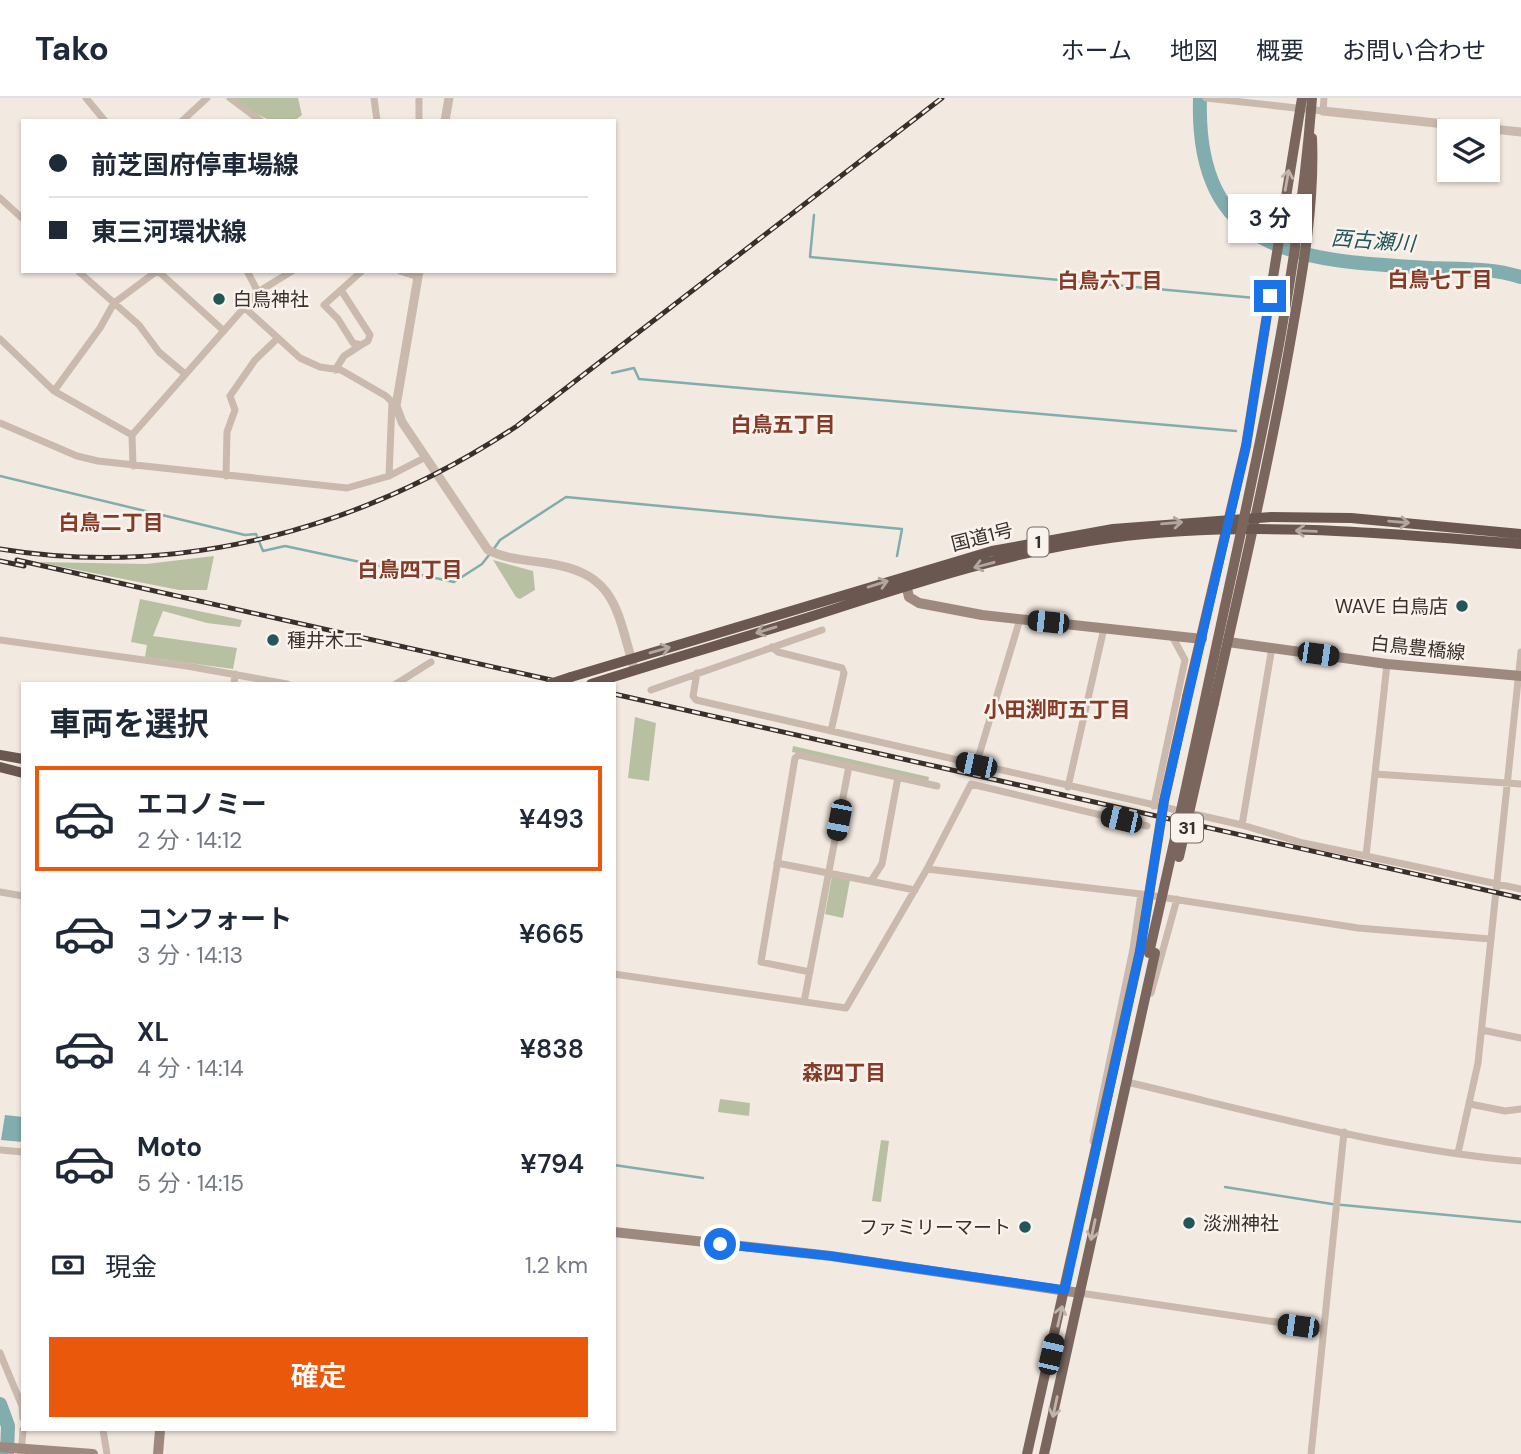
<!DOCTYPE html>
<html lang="ja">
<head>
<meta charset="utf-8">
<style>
	:root { --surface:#fff; --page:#f6f6f7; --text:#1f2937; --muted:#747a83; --line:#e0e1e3; --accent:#ea580c }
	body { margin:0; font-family:"DM Sans","Noto Sans JP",sans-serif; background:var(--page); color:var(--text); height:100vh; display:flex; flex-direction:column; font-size:26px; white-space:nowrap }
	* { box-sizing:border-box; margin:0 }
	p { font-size:23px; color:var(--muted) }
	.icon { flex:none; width:38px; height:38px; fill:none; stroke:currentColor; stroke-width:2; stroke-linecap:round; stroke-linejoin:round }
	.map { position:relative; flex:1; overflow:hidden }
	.side { position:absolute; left:21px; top:584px; width:595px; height:749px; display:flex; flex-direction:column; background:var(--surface); border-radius:0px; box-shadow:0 2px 5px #0004 }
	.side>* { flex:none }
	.top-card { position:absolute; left:21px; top:21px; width:595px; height:154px; border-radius:0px; box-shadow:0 2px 5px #0004; display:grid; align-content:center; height:154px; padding:0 28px; background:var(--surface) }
	.tools { position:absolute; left:1437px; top:21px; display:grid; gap:14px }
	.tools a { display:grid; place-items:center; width:63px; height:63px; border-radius:0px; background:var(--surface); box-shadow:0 2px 5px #0004; font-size:35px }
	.end { position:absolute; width:32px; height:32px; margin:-16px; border:9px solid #1a73e8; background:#fff; box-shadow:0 0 0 4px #fff }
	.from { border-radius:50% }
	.bubble { position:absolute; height:49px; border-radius:0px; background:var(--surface); box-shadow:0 2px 5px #0004; font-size:23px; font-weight:600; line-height:49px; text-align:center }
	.car { position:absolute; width:21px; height:42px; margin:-21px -10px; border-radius:9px; box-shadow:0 0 5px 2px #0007; background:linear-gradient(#222 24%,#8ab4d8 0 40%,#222 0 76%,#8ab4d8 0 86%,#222 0) }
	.top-card b { display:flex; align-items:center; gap:24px; height:66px; font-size:26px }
	.top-card b+b { border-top:2px solid var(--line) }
	.top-card i { width:18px; height:18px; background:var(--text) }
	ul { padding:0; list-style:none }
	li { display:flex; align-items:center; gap:21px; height:105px; margin:0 14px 10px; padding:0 14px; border:4px solid transparent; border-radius:0px }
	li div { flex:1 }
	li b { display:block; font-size:26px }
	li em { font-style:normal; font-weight:600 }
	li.active { border-color:var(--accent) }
	li>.icon { width:63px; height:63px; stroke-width:1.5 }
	h2 { padding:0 28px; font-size:32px; line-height:84px }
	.pay { display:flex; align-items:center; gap:18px; height:77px; padding:0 28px; font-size:26px }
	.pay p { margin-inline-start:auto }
	.primary-button { display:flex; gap:14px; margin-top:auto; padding:14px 28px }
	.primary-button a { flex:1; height:80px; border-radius:0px; background:var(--accent); color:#fff; font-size:28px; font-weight:600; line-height:80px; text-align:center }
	header { display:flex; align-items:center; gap:42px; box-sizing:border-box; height:98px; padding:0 35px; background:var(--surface); border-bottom:2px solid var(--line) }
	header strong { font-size:33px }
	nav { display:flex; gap:38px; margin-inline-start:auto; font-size:24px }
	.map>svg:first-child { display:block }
	.green { fill:#b7c1a1 }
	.water { fill:#81adae }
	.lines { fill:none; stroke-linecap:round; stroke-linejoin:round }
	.stream { stroke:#81adae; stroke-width:2.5 }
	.river { stroke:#81adae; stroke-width:14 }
	.minor { stroke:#cab9ad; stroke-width:7 }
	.tertiary { stroke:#cab9ad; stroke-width:9 }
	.secondary { stroke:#9e897e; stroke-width:10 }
	.primary { stroke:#7a665d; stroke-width:10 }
	.trunk { stroke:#6a5850; stroke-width:10 }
	.rail-casing { stroke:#392f2b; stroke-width:5 }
	.rail { stroke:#faf3ed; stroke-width:2.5; stroke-dasharray:8; stroke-linecap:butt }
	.primary-bridge { stroke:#7a665d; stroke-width:10 }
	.trunk-bridge { stroke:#6a5850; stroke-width:10 }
	.oneway { stroke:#c0b4ac }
	.oneway2 { stroke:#b2a69e }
	.route { stroke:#1a73e8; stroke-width:9 }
	.poi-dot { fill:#225658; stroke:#faf3ed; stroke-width:2.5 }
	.labels { text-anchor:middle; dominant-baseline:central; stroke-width:5; stroke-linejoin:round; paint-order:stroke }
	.shield { fill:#faf3ed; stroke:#736a65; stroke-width:2 }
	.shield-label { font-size:18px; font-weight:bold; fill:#392f2b }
	.poi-label { font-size:19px; fill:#392f2b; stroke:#faf3ed; text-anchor:start }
	.street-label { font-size:19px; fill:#392f2b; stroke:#faf3ed }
	.water-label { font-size:21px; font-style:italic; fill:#225658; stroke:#faf3ed }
	.neighbourhood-label { font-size:21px; font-weight:bold; fill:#843b28; stroke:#faf3ed }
</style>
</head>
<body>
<header>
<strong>Tako</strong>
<nav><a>ホーム</a><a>地図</a><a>概要</a><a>お問い合わせ</a></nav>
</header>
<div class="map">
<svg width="1521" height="1356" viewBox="0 0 1521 1356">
	<rect width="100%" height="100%" fill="#f2e9e0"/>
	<path class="green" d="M 235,0 L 298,0 L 302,17 C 279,36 253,14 235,0 Z
		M 214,458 L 207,492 L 179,492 L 37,464 L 146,466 Z
		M 493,462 L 533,473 L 535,492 L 520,501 L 516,499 Z
		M 140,501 L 242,522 L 240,529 L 207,525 L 163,513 L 153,538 L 237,550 L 233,571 L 145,559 L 147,547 L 131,544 Z
		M 635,619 L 656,625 L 649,683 L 628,680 Z
		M 793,648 L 929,679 L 928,684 L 792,654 Z
		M 832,778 L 850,782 L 843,820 L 825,816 Z
		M 720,1001 L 750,1005 L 749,1018 L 718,1014 Z
		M 881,1042 L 889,1043 L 881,1104 L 872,1103 Z"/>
	<path class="water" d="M 5,1017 L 23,1019 L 23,1044 L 1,1042 Z"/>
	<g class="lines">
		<path class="stream" d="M 814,117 L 810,159 L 1255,200
			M 612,275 L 634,270 L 639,281 L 1236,333
			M 0,378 L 245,437 L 256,436 L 263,453 L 285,448 L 454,484 L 482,466 L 489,457
			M 493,452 L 500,442 L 566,399 L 902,431 L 897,458
			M 614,1067 L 703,1080
			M 1225,1089 L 1332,1106 L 1521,1124"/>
		<path class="river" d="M 1200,0 C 1195,159 1305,163 1431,170 C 1461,171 1493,170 1521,179
			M 0,1306 L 8,1328 L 7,1356"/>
		<path class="minor" d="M 86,0 L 105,23
			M 230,0 L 261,23
			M 374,0 L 377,23
			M 419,0 L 419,23
			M 1206,0 L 1323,13 L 1324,0
			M 182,23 L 207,0
			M 0,100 L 23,121
			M 78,173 L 139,227 L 159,254 L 185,276
			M 158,173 L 224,233
			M 247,173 L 258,194
			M 400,173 L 418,179
			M 341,192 L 370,237 L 368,243 L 361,247 L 353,245 L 338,221 L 324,207 L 362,173
			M 245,210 L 300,260 L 320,269 L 341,272 L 386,298 L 396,308
			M 0,241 L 54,293 L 132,337
			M 335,272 L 344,258 L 361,247
			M 54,293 L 100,230 L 114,205 L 157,173
			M 0,325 L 77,358 L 98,363 L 347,390 L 389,378 L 424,360
			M 133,368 L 132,337 L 258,194 L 292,173
			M 226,378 L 227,334 L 235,312 L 230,298 L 255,262 L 278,240
			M 389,378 L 392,304
			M 0,542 L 187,568 L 287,586
			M 772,549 L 778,554 L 842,570 L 844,575 L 831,633
			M 697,575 L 693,598 L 696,602 L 1242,727 L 1272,549
			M 234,586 L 235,576
			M 396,586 L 431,564
			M 651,592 L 822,532
			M 976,667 L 1020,521
			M 1375,676 L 1521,686
			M 1068,689 L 1104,530
			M 1154,708 L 1185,562 L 1172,538
			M 1242,727 L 1303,745 L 1366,758 L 1387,566
			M 1366,758 L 1521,791
			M 777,765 L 915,792
			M 927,771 L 1141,796 L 1358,830 L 1490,841
			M 871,783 L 882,766 L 898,679
			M 0,794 L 23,798
			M 810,874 L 761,864 L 795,660 L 799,657 L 937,688
			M 614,876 L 846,910 L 927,771 L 971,686 L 1147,728
			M 1151,895 L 1177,801
			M 804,904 L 849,668
			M 1482,932 L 1521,940
			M 1131,985 C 1259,1015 1390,1052 1521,1063
			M 1470,1006 L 1505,1013 L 1521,1011
			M 1093,1043 L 1133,851 L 1141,796
			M 0,1052 L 23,1054
			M 1458,1055 L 1478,965 L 1521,554
			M 1080,1195 L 1323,1231
			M 0,1255 L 22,1308 L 23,1320
			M 103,1332 L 107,1356
			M 21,1356 L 23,1332
			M 1311,1356 L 1344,1034"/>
		<path class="tertiary" d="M 1323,13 L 1521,34
			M 445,23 L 449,0
			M 419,173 L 396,308 L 402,324 L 488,452 C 506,461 526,462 546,465 C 614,475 616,507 633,567"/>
		<path class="secondary" d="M 905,482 L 909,499 L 919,505 L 982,517 L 1202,541
			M 1228,544 L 1387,566 L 1521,578
			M 614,1134 L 831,1158 L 1080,1195
			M 0,1349 L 93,1356
			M 158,1356 L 160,1332"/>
		<path class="primary" d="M 1187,599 L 1246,348 L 1270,198
			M 1214,605 C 1240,487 1268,370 1289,251 C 1301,182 1315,111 1312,40
			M 1027,1356 L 1140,853
			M 1044,1356 L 1155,855"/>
		<path class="trunk" d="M 571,579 L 992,453 L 1113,431 L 1271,419 L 1351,420 L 1521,436
			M 591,586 C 662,563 733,543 803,521 C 903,489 1005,454 1110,440 C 1246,422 1385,435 1521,446
			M 0,657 L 23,661
			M 0,669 L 23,675"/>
		<defs>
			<path id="rail" d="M 0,451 C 183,481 365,429 517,328 L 942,0
				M 17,462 L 569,586
				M 0,463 L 24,468
				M 614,596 L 1521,800"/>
		</defs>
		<use href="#rail" class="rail-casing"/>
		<use href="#rail" class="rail"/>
		<path class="primary-bridge" d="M 1270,198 L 1302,0
			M 1179,759 L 1214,605
			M 1140,853 L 1164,703 L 1187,599
			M 1149,855 C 1179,727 1205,599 1233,471 C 1267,314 1300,160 1312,0"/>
		<path class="trunk-bridge" d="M 550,586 L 571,579"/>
	</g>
	<defs><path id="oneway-shaft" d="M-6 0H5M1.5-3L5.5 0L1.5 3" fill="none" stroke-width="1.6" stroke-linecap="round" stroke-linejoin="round" transform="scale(1.75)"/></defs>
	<g class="oneway">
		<use href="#oneway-shaft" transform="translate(1287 82) rotate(-80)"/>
		<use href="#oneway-shaft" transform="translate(1093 1132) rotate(102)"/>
		<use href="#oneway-shaft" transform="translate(1060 1218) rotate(-77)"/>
		<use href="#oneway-shaft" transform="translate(1055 1309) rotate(102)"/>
	</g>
	<g class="oneway2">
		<use href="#oneway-shaft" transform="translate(1399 424) rotate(5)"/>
		<use href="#oneway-shaft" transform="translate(1172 425) rotate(-5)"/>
		<use href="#oneway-shaft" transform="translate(1306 433) rotate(-178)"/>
		<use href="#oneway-shaft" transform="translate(984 467) rotate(165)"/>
		<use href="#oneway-shaft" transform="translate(878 486) rotate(-17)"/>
		<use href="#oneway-shaft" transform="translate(766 532) rotate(163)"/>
		<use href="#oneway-shaft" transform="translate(660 552) rotate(-16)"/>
	</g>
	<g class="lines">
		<path class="route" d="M 720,1146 L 831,1158 L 1065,1192 L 1140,853 L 1164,703 L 1246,348 L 1270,198"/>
	</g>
	<g class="poi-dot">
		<circle cx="219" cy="201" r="7"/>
		<circle cx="1462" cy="508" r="7"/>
		<circle cx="273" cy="542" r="7"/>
		<circle cx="1189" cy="1125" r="7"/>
		<circle cx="1025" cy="1129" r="7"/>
	</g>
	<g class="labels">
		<g class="shield">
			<rect x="1027.5" y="429.5" width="21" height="29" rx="5"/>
			<rect x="1171" y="715.5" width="32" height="29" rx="5"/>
		</g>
		<g class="shield-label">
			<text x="1038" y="444">1</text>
			<text x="1187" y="730">31</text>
		</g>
		<g class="poi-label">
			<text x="233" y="201">白鳥神社</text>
			<text x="1448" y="508" text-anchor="end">WAVE 白鳥店</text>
			<text x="287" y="542">種井木工</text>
			<text x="1203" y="1125">淡洲神社</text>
			<text x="1011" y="1129" text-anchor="end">ファミリーマート</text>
		</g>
		<g class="street-label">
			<text transform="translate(982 439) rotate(-14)">国道1号</text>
			<text transform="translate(1418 550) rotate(6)">白鳥豊橋線</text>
		</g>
		<g class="water-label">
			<text transform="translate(1373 143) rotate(4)">西古瀬川</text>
		</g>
		<g class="neighbourhood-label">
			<text x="1440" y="182">白鳥七丁目</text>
			<text x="1110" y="183">白鳥六丁目</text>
			<text x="783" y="327">白鳥五丁目</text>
			<text x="111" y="425">白鳥二丁目</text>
			<text x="410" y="472">白鳥四丁目</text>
			<text x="1057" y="612">小田渕町五丁目</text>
			<text x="844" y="975">森四丁目</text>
		</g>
	</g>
</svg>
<div class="tools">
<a><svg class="icon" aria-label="layers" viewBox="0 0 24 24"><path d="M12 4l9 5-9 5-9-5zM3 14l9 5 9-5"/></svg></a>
</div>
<i class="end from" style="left:720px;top:1146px"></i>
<i class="end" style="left:1270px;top:198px"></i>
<div class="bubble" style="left:1228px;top:96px;width:84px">3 分</div>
<i class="car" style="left:1048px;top:524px;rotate:276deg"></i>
<i class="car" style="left:1318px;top:556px;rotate:98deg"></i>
<i class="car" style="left:976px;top:667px;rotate:282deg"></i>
<i class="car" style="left:839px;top:722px;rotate:191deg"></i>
<i class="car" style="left:1121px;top:722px;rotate:283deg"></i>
<i class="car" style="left:1298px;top:1228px;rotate:278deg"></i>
<i class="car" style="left:1051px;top:1256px;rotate:13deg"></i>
<div class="top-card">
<b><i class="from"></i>前芝国府停車場線</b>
<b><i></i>東三河環状線</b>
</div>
<section class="side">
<h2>車両を選択</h2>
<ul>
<li class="active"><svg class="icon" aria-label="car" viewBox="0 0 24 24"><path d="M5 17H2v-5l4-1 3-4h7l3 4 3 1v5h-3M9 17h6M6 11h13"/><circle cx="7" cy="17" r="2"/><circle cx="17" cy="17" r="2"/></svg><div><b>エコノミー</b><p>2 分 · 14:12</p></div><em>¥493</em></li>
<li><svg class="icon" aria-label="car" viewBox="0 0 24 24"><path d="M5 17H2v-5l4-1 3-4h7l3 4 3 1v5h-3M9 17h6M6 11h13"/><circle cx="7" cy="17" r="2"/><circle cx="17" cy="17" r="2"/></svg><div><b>コンフォート</b><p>3 分 · 14:13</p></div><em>¥665</em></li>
<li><svg class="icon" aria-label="car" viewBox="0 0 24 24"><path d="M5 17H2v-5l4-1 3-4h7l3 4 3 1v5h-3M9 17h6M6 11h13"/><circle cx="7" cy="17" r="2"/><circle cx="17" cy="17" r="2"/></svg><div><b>XL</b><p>4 分 · 14:14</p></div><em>¥838</em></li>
<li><svg class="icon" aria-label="car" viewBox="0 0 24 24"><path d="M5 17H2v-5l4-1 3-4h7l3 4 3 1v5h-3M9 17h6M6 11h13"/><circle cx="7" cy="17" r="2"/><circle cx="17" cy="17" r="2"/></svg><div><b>Moto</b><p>5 分 · 14:15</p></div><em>¥794</em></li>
</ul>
<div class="pay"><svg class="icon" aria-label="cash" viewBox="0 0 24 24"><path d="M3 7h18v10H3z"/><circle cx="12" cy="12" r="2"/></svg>現金<p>1.2 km</p></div>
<div class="primary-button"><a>確定</a></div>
</section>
</div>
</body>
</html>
